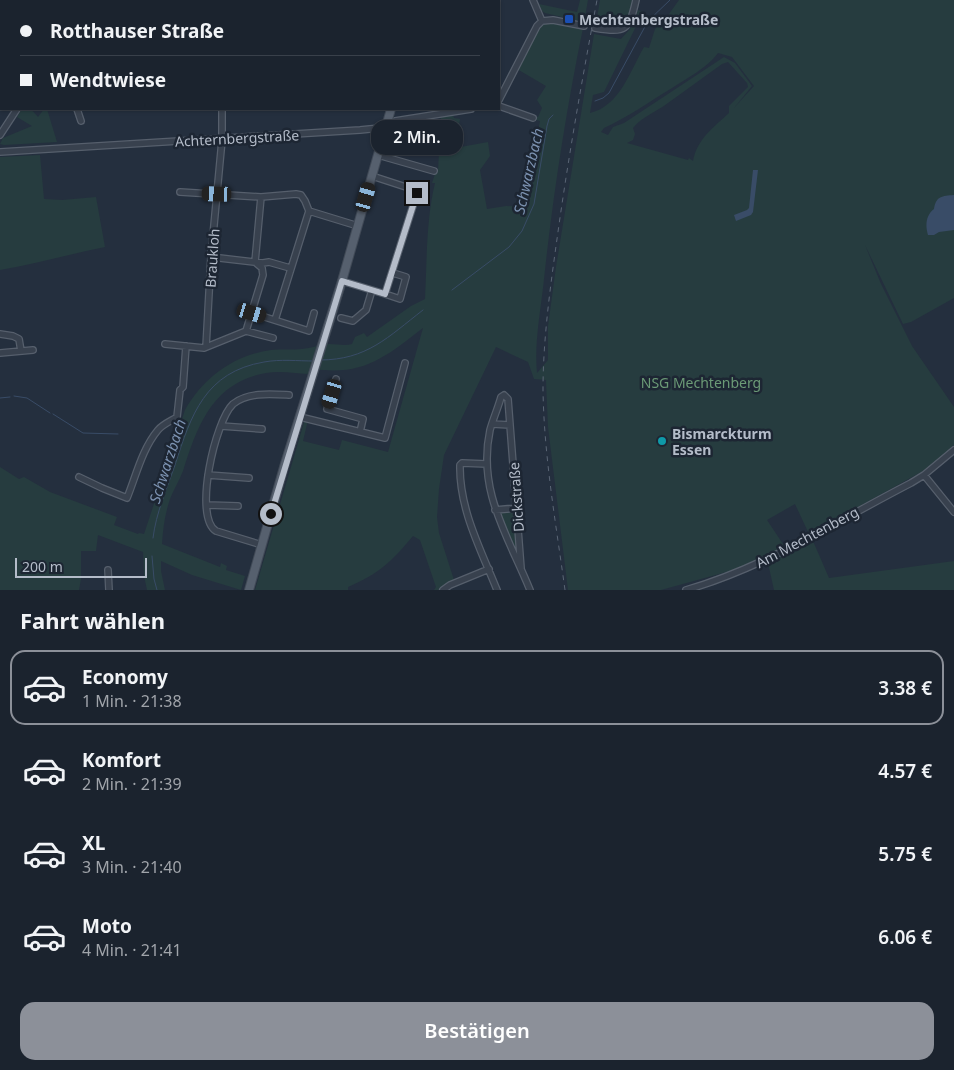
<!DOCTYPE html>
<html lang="de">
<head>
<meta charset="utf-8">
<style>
	:root { --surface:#1b232e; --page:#242b36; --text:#f1f3f6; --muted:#a0a4aa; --line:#39404a; --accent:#8c9099 }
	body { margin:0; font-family:"Noto Sans",sans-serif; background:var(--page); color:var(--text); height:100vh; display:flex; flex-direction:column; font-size:19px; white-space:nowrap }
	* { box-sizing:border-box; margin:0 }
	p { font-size:16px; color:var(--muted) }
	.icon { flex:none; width:28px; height:28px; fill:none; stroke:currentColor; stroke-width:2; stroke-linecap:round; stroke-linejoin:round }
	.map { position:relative; height:590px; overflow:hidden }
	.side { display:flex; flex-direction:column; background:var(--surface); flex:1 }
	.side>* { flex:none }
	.guide { position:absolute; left:0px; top:0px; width:500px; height:110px; box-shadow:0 1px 4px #0004,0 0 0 1px var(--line); display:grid; align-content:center; height:110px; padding:0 20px; background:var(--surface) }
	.scale { position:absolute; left:15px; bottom:12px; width:132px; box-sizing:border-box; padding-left:5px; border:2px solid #b4bcc9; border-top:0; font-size:14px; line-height:18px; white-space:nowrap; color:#b4bcc9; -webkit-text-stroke:4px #1d2633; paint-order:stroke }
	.end { position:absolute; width:22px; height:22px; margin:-11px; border:6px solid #b4bcc9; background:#111; box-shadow:0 0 0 2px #111 }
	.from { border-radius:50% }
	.bubble { position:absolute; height:35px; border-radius:15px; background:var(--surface); box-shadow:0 1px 4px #0004,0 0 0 1px var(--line); font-size:16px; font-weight:600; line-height:35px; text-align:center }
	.car { position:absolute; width:15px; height:30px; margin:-15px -8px; border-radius:6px; box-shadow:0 0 4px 1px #0007; background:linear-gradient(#222 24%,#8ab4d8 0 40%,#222 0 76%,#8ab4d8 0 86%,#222 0) }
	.guide b { display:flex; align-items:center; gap:18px; height:48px; font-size:19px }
	.guide b+b { border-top:1px solid var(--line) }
	.guide i { width:12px; height:12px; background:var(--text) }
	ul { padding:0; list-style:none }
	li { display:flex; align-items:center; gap:15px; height:75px; margin:0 10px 8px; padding:0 10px; border:2px solid transparent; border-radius:15px }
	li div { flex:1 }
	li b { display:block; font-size:19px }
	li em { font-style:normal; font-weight:600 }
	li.current { border-color:var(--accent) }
	li>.icon { width:45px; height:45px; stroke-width:1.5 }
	h2 { padding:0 20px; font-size:22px; line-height:60px }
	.action { display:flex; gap:10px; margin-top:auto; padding:10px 20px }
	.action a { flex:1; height:58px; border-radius:15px; background:var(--accent); color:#fff; font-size:20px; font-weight:600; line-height:58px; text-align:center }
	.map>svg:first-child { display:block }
	.green { fill:#263c3f; fill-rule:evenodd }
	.water { fill:#394c67 }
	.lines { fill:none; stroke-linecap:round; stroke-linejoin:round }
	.stream { stroke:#394c67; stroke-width:1 }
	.minor-casing { stroke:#565f6c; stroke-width:8 }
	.major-casing { stroke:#414a57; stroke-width:10 }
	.minor { stroke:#38414e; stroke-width:5.5 }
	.major { stroke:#56606e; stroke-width:8 }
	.rail { stroke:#5a6575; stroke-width:1; stroke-dasharray:5 5; stroke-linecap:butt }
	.route { stroke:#b4bcc9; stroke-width:6 }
	.transit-dot { fill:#1a4fb4; stroke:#1d2633; stroke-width:2 }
	.culture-dot { fill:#0f9aa8; stroke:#1d2633; stroke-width:2 }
	.labels { text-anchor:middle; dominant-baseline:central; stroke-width:5; stroke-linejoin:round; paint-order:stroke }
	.poi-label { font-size:14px; font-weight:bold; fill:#b4bcc9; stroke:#1d2633; text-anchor:start }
	.street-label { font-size:14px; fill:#b4bcc9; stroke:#1d2633 }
	.park-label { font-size:14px; fill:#6b9a76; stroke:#1d2633 }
	.water-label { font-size:15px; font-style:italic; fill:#7c92b1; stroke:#1d2633 }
</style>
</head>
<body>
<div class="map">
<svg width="954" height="590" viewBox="0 0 954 590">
	<rect width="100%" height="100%" fill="#242f3e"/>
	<path class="green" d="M 580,0 L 588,0 L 584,22 L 545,13 L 542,11 L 539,4 L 577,12 Z
		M 600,0 L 632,0 C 629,18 629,30 607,27 L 604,24 L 596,23 Z
		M 679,0 L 954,0 L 954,298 L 911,322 L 903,324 L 865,245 L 881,284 L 912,346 L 954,407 L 954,445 L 923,471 L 809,534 L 795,504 L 767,520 L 785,547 L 741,568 L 661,590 L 568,590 L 548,427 L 546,380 L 534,379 L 528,362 L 496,347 L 444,455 L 439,489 L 437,517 L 439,533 L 454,580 L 439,590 L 434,590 L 436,587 L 420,540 L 413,536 C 392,561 379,574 348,587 L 348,590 L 255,590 L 305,419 L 308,420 L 303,441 L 339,450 L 342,440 L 388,452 L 423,328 C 385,357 364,376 314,369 L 312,374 C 297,374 281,370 266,373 C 213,382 197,426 183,471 C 179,481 174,489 170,499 C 165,514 163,528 162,544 L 220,567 L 221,563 L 227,566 L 226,570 L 245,576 L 241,590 L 192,575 L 161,561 L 161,571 L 165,590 L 147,590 L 144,576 L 143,552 L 98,535 L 96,551 L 81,551 L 81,579 L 79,590 L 0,590 L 0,467 L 19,479 L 24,477 L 50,492 L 117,517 L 114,525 L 138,534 L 139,533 L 144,534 L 185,410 C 203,378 234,355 271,350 C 281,349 292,350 302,349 C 311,348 320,345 329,344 C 337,344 345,346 352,344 L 355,337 L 364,333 L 367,337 L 411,306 L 425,299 C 427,261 426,220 435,183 L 432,183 L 436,171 L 438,171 L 441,114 L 452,112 L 454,118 L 460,119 L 455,148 L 488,142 L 490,156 L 480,170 L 487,209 L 506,206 L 523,207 L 540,121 L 533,119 L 534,116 L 538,117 L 542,108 L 537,100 L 546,86 L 517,69 L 539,26 C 553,17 568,31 583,28 C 566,111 553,195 544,279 C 541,309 534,343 537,373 L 548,360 L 548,326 L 556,267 L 594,34 L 621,39 L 630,29 L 638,10 L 643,12 L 604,92 L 593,95 L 590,113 C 620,106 630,71 644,47 L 649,48 L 655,29 L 664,21 ZM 718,53 L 732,57 L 754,86 L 734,108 L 752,86 L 735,63 L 724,57 L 624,123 L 613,127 L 608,135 L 601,132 L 604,128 C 628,117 649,102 672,88 C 687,78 707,68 718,53 ZM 728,62 L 747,83 L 748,87 L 729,106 L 729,113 C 714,127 697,139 693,161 L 689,158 L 688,160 L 627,143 L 633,140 L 635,134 L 633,128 C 643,116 656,112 668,103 C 686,90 704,77 722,64 Z
		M 22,109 L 31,109 L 38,117 L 44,109 L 47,109 L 57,142 L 4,145 L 0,144 L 3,138 L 32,126 L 17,117 Z
		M 40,155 L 44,199 L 62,200 L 96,197 L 105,247 C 70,254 36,264 0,270 L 0,157 Z
		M 514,511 L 517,550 L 516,550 L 499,512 Z
		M 813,541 L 829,578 L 954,561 L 954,590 L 774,590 L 768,563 L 806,542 Z"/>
	<path class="water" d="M 753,170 L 758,170 L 753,212 L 751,215 L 736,221 L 734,215 L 747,210 L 749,208 Z
		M 954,195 L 954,230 L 939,232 L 934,235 L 928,235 C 925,225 926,215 934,209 C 936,196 942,196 954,195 Z"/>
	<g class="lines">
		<path class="stream" d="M 595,101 L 603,98 L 609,93 L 648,21 L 670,0
			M 452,290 L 509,247 L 522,231 L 534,204 L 547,126 L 549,119 L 553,115
			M 320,360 C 367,360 388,337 423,310
			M 14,396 L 27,398 L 50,413
			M 0,398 L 10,397
			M 53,414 L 83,433 L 118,434
			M 153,538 C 156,513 167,488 175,465 C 191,415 205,372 264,362 C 280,359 298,361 314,361
			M 152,556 L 154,579 L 157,590"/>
		<defs>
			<path id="minor" d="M 223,0 L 223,1
				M 277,0 L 277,1
				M 351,0 L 351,1
				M 533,0 L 542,21
				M 86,1 L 87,0
				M 203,1 L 205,0
				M 288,1 L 289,0
				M 542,21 L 553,20 L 584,26
				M 595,28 C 626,33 629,31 636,0
				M 499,100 L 537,26 L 542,21
				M 499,106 L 533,118
				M 77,109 L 81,121
				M 0,135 L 17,109
				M 0,152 L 360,130 L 380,128 L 395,121 L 471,109
				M 378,155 L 434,171
				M 180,192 L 261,197 L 296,194 L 301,195 L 305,201 L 309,211
				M 309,211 L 358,226
				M 211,257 L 263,263 L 269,262 L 290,268
				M 342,281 L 385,294 L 417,193 L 415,190 L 372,176
				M 385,294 L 400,299 L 406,277 L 393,273
				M 252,313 L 309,331 L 314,313
				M 341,318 L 353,321 L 366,310 L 372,290
				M 275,320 L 309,211
				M 246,331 L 263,275 L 262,268 L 255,262 L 261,197
				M 0,334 L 13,336 L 19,339 L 21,351
				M 165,344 L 204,348 L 246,331 L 273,338
				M 206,347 L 211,257 L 222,140 L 222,109
				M 0,353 L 33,350
				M 336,379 L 327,409 L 363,419 L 360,432
				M 300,417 L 385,438 L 405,363
				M 492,424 L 510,425
				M 221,426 L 262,429
				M 487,464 L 462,463 L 460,465 C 459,509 481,550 497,590
				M 208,475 L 249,478
				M 924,475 L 954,512
				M 79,477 L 102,488 L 127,498 C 136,476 142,449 158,430 C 163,424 171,421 177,417 L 180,390 L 183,387 L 186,346
				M 207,505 L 238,506
				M 495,510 L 517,508
				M 262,545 L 216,531 C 193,517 215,421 233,404 C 248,392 271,394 289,395
				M 521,568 L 508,399 L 504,395 L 501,397 C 498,408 493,419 490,430 C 477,491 508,536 530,590
				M 108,570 L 109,590
				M 443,590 L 450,585 L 489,569
				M 686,590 C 766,567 837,521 911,483 L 924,475 L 954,450"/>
			<path id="major" d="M 410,1 L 410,0
				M 249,590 L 284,467 L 342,281 L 391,109"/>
		</defs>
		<use href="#minor" class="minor-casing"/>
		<use href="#major" class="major-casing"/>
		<use href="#minor" class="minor"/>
		<use href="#major" class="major"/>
		<path class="rail" d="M 565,590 C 556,524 544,457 543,390 C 543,340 550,289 557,239 C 568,159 582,80 597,0"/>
	</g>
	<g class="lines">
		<path class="route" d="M 271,514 L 342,281 L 385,294 L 417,193"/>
	</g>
	<rect class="transit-dot" x="564" y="14" width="10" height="10" rx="2.5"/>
	<circle class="culture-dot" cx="662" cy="441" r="5"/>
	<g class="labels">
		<g class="poi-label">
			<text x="579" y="19">Mechtenbergstraße</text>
			<text x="672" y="433">Bismarckturm<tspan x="672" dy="16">Essen</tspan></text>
		</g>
		<g class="street-label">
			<text transform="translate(237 138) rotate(-3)">Achternbergstraße</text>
			<text transform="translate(212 258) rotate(-86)">Braukloh</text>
			<text transform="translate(516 497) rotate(-94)">Dickstraße</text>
			<text transform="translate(807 537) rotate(-28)">Am Mechtenberg</text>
		</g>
		<g class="park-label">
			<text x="701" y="382">NSG Mechtenberg</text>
		</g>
		<g class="water-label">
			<text transform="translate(528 171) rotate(-77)">Schwarzbach</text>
			<text transform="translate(167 461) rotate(-72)">Schwarzbach</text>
		</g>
	</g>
</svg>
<div class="scale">200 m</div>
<i class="end from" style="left:271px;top:514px"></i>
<i class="end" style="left:417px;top:193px"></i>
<div class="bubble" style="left:371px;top:120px;width:92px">2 Min.</div>
<i class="car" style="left:217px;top:194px;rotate:272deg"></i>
<i class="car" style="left:366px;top:197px;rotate:16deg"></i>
<i class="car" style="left:252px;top:313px;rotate:107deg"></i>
<i class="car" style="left:332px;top:394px;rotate:197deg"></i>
<div class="guide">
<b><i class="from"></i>Rotthauser Straße</b>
<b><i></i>Wendtwiese</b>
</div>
</div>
<section class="side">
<h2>Fahrt wählen</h2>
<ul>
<li class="current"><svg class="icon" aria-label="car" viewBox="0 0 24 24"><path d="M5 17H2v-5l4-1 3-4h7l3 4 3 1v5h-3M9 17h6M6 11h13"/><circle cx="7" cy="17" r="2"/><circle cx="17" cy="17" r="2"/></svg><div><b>Economy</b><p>1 Min. · 21:38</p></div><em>3.38 €</em></li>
<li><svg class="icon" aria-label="car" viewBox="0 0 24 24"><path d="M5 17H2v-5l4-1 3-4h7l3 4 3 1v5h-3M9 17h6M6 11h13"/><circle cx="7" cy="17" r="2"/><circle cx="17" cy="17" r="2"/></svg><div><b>Komfort</b><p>2 Min. · 21:39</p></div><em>4.57 €</em></li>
<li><svg class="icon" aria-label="car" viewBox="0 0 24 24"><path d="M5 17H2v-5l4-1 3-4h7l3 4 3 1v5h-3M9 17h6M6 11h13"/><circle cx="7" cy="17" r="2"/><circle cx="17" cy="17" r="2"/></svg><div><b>XL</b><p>3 Min. · 21:40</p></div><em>5.75 €</em></li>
<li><svg class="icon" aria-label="car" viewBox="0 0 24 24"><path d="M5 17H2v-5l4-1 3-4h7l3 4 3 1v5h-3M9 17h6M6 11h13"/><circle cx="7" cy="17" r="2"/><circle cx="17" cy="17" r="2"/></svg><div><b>Moto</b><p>4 Min. · 21:41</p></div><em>6.06 €</em></li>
</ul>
<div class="action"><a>Bestätigen</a></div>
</section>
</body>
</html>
